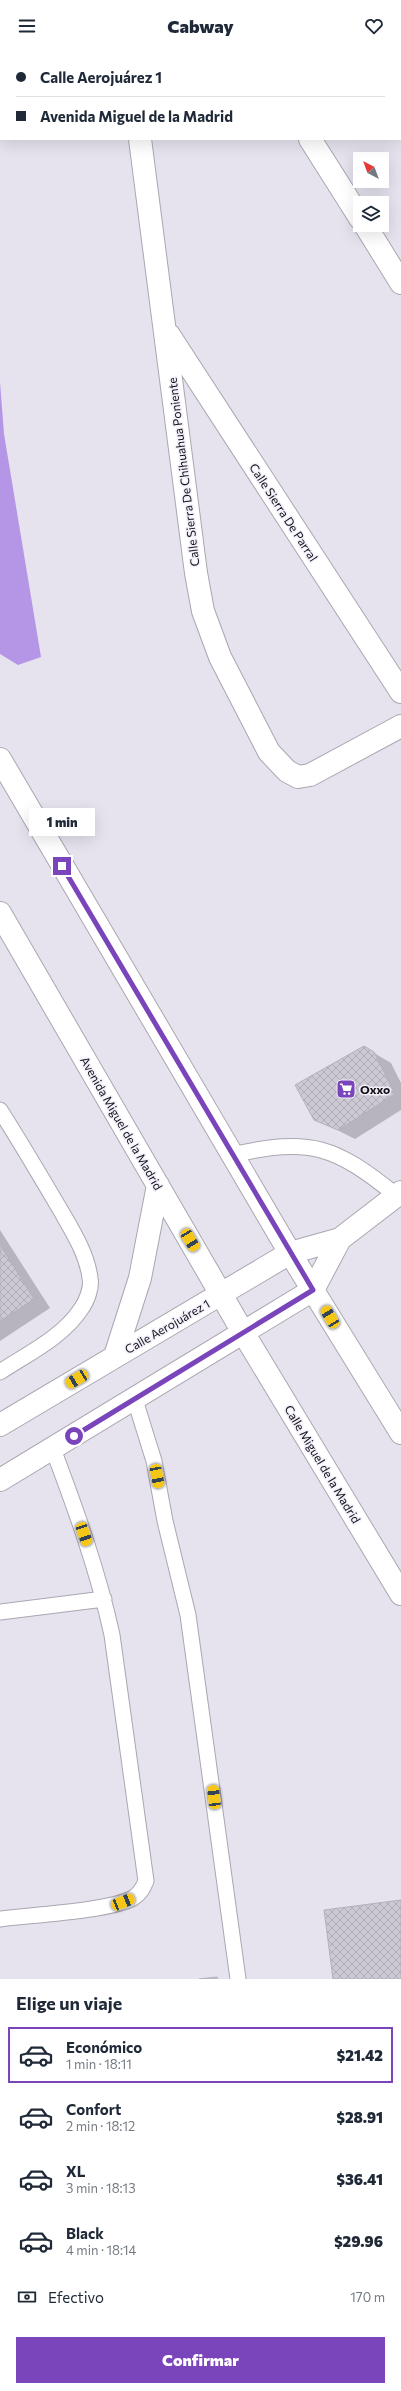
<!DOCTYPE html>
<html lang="es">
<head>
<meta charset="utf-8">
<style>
	:root { --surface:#fff; --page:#f6f6f7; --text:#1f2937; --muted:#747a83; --line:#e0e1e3; --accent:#7a44bb }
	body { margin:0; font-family:Commissioner,sans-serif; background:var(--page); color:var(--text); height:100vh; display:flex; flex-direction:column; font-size:15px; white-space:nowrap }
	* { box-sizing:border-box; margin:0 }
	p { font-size:13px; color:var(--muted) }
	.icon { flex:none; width:22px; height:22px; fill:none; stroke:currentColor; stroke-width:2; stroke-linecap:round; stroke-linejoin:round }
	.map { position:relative; height:1927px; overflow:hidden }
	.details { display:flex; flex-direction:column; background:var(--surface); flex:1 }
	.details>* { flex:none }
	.top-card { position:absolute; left:0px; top:0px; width:401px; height:88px; box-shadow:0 4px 16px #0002; display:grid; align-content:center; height:88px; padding:0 16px; background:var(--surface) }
	.needle { width:26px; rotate:319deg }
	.tools { position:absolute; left:353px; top:100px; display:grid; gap:8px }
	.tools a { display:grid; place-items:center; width:36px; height:36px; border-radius:0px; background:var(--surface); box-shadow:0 4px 16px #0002; font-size:20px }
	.end { position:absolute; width:18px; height:18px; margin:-9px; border:5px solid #7a44bb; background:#fff; box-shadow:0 0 0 2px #fff }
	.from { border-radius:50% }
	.bubble { position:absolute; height:28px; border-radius:0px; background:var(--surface); box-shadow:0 4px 16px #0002; font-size:13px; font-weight:800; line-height:28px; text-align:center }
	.car { position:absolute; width:12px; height:24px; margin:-12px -6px; border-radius:5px; box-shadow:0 0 3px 1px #0007; background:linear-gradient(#f5c518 24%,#345 0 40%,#f5c518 0 76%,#345 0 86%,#f5c518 0) }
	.top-card b { display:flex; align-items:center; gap:14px; height:38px; font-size:15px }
	.top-card b+b { border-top:1px solid var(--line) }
	.top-card i { width:10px; height:10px; background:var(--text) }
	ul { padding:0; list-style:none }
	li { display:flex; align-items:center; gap:12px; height:56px; margin:0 8px 6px; padding:0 8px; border:2px solid transparent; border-radius:0px }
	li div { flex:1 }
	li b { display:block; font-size:15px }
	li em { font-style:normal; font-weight:800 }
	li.current { border-color:var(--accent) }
	li>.icon { width:36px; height:36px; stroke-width:1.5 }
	h2 { padding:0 16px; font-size:18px; line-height:48px }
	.pay { display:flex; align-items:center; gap:10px; height:44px; padding:0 16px; font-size:15px }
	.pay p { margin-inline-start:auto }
	.button { display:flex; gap:8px; margin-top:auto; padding:8px 16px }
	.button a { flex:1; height:46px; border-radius:0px; background:var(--accent); color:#fff; font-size:16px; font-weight:800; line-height:46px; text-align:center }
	header { display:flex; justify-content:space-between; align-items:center; height:52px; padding:0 16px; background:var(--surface); font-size:18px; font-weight:800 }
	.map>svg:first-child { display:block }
	.water { fill:#b596e6 }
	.shadow { fill:#0003 }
	.building { fill:url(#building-cross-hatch); stroke:#b4b1bc }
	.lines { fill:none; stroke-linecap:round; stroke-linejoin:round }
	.service-casing { stroke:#aaa7b1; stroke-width:17 }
	.minor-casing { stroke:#aaa7b1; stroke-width:24 }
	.tertiary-casing { stroke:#aaa7b1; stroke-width:24 }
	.secondary-casing { stroke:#aaa7b1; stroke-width:24 }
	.service { stroke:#fff; stroke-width:15 }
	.minor { stroke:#fff; stroke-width:22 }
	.tertiary { stroke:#fff; stroke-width:22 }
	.secondary { stroke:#fff; stroke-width:22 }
	.route { stroke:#7a44bb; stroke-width:5 }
	.labels { text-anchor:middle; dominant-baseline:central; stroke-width:3; stroke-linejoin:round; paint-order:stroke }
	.street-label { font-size:12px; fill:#121115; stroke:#f3effb }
	.poi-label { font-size:12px; font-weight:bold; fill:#121115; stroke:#f3effb; text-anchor:start }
</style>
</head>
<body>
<header><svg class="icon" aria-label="menu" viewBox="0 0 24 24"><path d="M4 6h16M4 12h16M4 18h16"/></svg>Cabway<svg class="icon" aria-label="heart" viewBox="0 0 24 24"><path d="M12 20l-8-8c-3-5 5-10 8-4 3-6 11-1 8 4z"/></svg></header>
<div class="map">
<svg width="401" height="1927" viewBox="0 0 401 1927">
	<defs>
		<pattern id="building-cross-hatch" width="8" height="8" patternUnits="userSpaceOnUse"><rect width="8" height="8" fill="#ccc9d4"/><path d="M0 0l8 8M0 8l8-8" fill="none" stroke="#aeacb5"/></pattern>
	</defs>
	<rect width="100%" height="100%" fill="#e6e2ee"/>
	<path class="water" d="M 0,330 L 4,382 L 41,605 L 18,613 L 0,602 Z"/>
	<path class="shadow" d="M 364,995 L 391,1011 L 401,1031 L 401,1058 L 355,1087 L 315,1067 Z
		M 0,1178 L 50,1256 L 0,1289 Z"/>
	<path class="building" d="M 364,994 L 374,1000 L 395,1042 L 338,1078 L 314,1068 L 295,1033 Z
		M 0,1193 L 34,1247 L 0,1269 Z
		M 401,1848 L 401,1927 L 333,1927 L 324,1858 Z
		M 217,1925 L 218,1927 L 199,1927 Z"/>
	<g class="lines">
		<defs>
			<path id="service" d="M 0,1058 C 21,1091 41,1125 61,1159 C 73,1180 87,1202 90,1226 C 92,1235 87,1249 81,1257 C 63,1285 27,1302 0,1320
				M 232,1103 C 311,1085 335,1094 397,1144
				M 135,1348 L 154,1409 L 165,1469 L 188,1563 L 238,1927
				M 0,1560 L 104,1547
				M 0,1867 C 30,1863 110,1859 133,1846 C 140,1842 143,1836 146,1829 L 112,1583 C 98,1519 76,1458 53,1397"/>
			<path id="minor" d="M 130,0 L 130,1
				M 255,0 L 256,1
				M 140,87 L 196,521 L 203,559 L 220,605 L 269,700 L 287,719 L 298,725 L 310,723 L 401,674
				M 310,87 L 360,166
				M 365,173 L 401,231
				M 169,283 L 401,640
				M 290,1201 L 340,1187 L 401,1140
				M 313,1238 L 340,1187"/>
			<path id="tertiary" d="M 0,1373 L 290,1201
				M 0,1428 L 313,1238"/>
			<path id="secondary" d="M 0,707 L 290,1201 L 401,1381
				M 0,861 L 244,1282 L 401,1542
				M 115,1304 L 140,1226 L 158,1133"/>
		</defs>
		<use href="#service" class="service-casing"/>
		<use href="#minor" class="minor-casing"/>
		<use href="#tertiary" class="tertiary-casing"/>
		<use href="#secondary" class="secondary-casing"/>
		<use href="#service" class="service"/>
		<use href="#minor" class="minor"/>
		<use href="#tertiary" class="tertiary"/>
		<use href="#secondary" class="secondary"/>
	</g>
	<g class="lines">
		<path class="route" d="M 62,814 L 313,1238 L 74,1384"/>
	</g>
	<defs>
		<symbol id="supermarket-square" viewBox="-11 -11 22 22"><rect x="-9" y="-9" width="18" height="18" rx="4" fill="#7a44bb" stroke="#f3effb"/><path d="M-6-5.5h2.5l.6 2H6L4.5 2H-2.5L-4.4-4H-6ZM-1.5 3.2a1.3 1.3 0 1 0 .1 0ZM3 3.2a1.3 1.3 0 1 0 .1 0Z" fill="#fff"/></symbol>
	</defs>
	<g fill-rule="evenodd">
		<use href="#supermarket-square" x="335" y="1026" width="22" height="22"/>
	</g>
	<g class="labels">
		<g class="street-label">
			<text transform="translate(183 420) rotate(-97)">Calle Sierra De Chihuahua Poniente</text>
			<text transform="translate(284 460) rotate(57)">Calle Sierra De Parral</text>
			<text transform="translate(122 1071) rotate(60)">Avenida Miguel de la Madrid</text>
			<text transform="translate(167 1274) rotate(-30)">Calle Aerojuárez 1</text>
			<text transform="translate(323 1412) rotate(59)">Calle Miguel de la Madrid</text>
		</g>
		<g class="poi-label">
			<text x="360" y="1037">Oxxo</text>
		</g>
	</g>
</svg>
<div class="tools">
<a><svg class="needle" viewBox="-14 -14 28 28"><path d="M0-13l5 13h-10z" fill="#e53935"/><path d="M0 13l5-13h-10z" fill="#747a83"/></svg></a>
<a><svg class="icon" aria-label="layers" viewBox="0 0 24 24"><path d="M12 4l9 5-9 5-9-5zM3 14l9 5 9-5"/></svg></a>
</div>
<i class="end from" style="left:74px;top:1384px"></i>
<i class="end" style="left:62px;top:814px"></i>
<div class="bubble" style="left:29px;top:756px;width:66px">1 min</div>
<i class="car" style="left:190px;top:1188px;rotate:149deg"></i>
<i class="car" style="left:330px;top:1265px;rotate:329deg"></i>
<i class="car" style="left:77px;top:1327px;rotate:239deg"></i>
<i class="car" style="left:157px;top:1424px;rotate:169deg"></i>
<i class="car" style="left:84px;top:1482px;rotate:161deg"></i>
<i class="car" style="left:214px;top:1745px;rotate:353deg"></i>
<i class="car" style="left:123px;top:1850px;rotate:68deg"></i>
<div class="top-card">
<b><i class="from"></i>Calle Aerojuárez 1</b>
<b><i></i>Avenida Miguel de la Madrid</b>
</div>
</div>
<section class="details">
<h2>Elige un viaje</h2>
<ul>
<li class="current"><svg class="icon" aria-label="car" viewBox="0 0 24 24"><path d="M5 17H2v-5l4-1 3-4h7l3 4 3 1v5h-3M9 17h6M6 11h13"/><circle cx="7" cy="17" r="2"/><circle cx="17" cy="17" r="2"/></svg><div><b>Económico</b><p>1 min · 18:11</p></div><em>$21.42</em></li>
<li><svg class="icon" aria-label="car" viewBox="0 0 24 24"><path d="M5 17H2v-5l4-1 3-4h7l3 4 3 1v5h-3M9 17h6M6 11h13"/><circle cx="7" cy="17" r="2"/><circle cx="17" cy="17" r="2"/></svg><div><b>Confort</b><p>2 min · 18:12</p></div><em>$28.91</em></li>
<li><svg class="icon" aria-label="car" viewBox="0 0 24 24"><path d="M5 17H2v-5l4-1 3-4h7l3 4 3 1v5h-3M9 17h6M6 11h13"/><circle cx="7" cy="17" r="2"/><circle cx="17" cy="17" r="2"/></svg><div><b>XL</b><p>3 min · 18:13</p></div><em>$36.41</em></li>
<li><svg class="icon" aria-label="car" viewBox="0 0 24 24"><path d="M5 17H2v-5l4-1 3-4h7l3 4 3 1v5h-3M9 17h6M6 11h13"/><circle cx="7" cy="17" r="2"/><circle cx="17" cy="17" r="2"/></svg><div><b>Black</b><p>4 min · 18:14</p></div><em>$29.96</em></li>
</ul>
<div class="pay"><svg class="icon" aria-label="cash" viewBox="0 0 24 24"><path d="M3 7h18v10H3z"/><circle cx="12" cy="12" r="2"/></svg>Efectivo<p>170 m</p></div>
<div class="button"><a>Confirmar</a></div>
</section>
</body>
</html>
